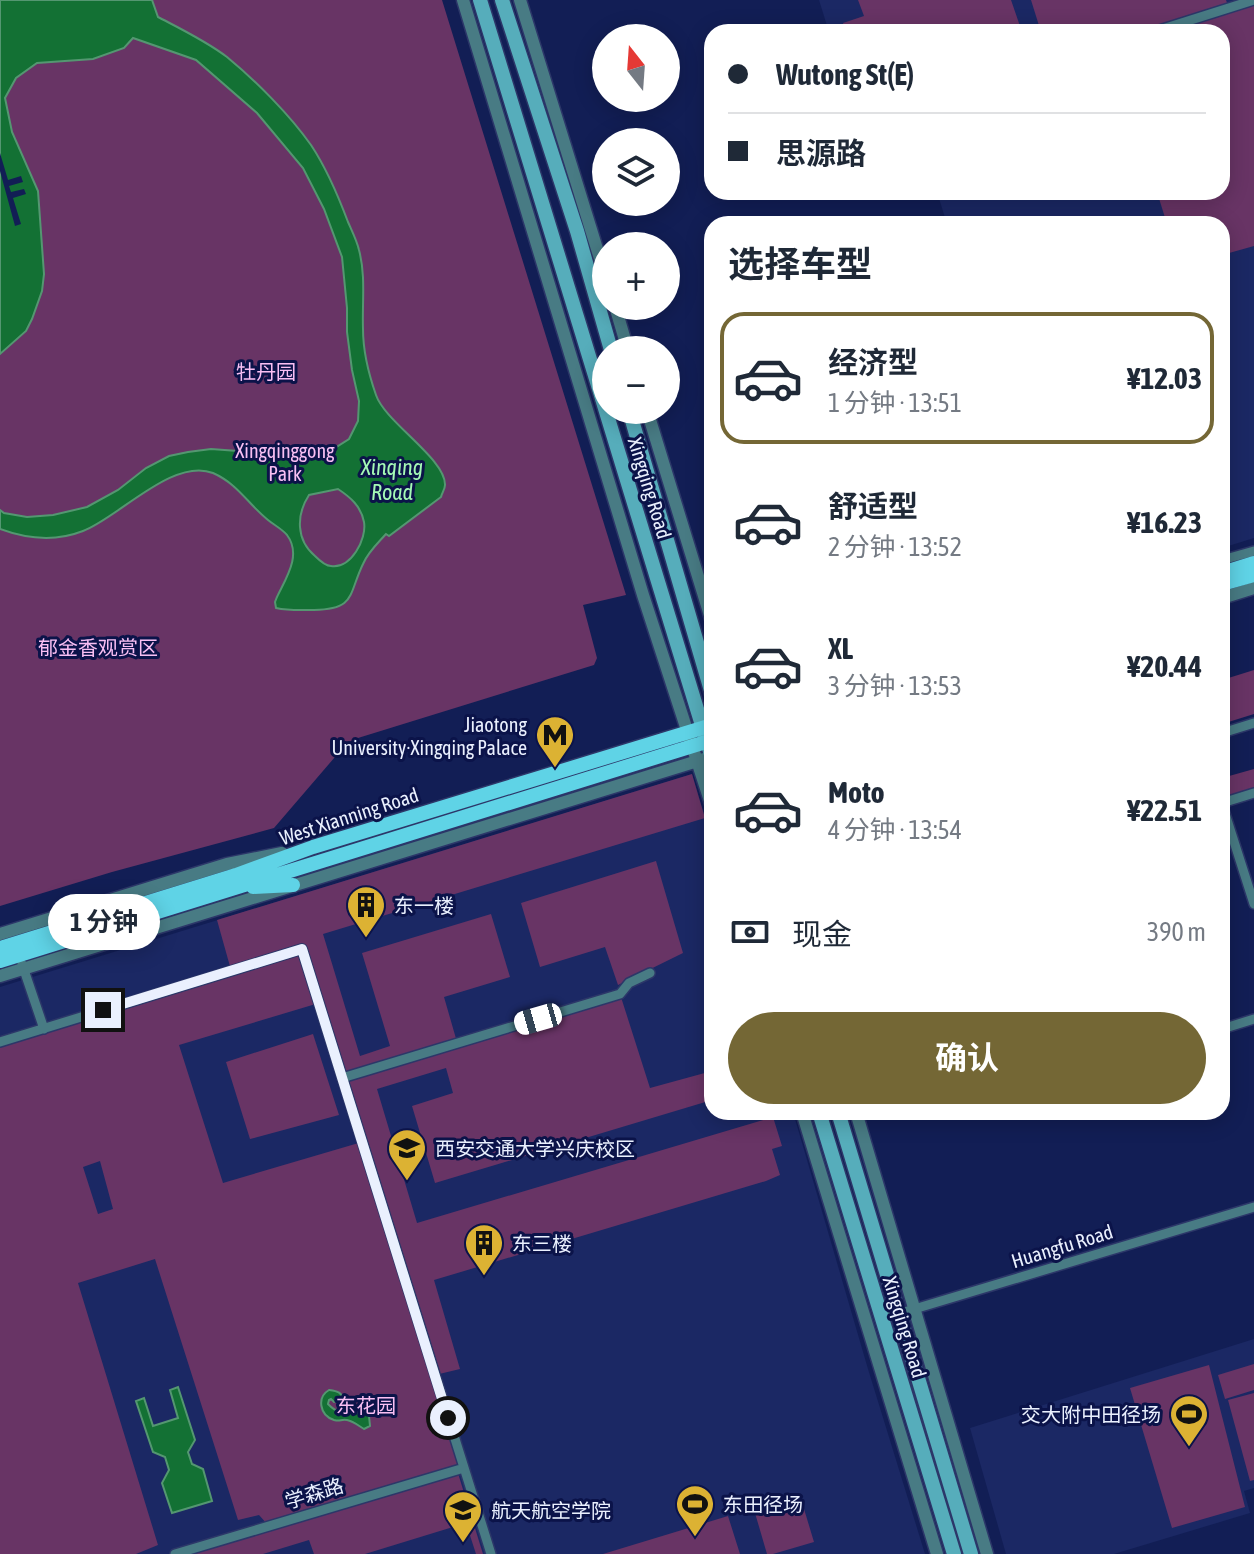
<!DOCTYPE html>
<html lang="zh">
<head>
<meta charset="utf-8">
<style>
	:root { --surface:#fff; --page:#f6f6f7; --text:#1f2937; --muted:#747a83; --line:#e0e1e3; --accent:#746735 }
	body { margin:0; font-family:"Asap Condensed","Noto Sans SC",sans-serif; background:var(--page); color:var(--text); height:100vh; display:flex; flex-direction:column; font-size:30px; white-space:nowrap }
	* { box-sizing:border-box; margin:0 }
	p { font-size:26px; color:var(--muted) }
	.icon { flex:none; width:44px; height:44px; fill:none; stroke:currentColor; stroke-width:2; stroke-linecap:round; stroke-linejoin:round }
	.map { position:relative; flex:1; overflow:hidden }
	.side { position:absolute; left:704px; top:216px; width:526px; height:904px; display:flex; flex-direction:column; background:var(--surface); border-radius:24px; box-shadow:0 4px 20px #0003 }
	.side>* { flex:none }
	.hud { position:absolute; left:704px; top:24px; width:526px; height:176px; border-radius:24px; box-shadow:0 4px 20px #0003; display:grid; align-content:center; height:176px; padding:0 24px; background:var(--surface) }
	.needle { width:52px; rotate:343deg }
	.tools { position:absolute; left:592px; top:24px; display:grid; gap:16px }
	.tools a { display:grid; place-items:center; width:88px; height:88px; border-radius:50%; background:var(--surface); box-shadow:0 4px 20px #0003; font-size:40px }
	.end { position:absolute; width:36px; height:36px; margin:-18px; border:10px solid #eaf0fe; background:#111; box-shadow:0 0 0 4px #111 }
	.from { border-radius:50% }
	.bubble { position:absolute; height:56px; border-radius:28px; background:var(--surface); box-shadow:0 4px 20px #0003; font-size:26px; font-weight:700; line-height:56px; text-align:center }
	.car { position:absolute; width:24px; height:48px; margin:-24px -12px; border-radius:10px; box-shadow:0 0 6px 2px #0007; background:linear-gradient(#fff 24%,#345 0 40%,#fff 0 76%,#345 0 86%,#fff 0) }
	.hud b { display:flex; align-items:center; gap:28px; height:76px; font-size:30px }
	.hud b+b { border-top:2px solid var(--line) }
	.hud i { width:20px; height:20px; background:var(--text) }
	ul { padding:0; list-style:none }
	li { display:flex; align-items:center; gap:24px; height:132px; margin:0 16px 12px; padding:0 8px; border:4px solid transparent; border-radius:24px }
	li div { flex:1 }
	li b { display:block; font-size:30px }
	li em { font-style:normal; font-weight:700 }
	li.selected { border-color:var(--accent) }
	li>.icon { width:72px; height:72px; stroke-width:1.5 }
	h2 { padding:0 24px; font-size:36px; line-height:96px }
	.pay { display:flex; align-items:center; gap:20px; height:88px; padding:0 24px; font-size:30px }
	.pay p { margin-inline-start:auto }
	.action { display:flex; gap:16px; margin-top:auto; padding:16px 24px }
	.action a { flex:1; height:92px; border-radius:48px; background:var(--accent); color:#fff; font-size:32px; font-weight:700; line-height:92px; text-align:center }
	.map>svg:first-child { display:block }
	.built { fill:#1b2864 }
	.green { fill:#683465; fill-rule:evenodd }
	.water { fill:#137134; stroke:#549771; stroke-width:2; fill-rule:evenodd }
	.pier { fill:#121e55 }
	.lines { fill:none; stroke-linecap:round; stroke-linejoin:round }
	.minor-casing { stroke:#2c3769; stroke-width:12 }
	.tertiary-casing { stroke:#2c3769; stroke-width:15 }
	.secondary-casing { stroke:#2c3769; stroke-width:17 }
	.primary-casing { stroke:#2c3769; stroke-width:17 }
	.minor { stroke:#487b84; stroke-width:9 }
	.tertiary { stroke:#487b84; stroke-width:12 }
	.secondary { stroke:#56adbb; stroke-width:14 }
	.primary { stroke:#5fd3e6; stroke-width:14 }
	.route { stroke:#eaf0fe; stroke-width:10 }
	.labels { text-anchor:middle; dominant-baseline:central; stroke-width:6; stroke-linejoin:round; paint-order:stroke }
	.park-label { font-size:20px; fill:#f9bff3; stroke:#0b1349 }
	.street-label { font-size:20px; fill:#eaf0fe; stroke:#0b1349 }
	.poi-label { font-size:20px; fill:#eaf0fe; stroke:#0b1349; text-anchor:start }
	.water-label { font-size:22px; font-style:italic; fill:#a5fab5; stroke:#0b1349 }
</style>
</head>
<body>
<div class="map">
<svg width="1254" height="1554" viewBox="0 0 1254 1554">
	<rect width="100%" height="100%" fill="#121e55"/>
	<path class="built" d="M 819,0 L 1254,0 L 1254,538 L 1222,548 L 1222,224 L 947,224 L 937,192 L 1222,192 L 1222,32 L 829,32 Z
		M 692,774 L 712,841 L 712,1112 L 793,1112 L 868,1369 L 925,1554 L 0,1554 L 0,987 Z
		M 1254,1339 L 1254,1488 L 1244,1491 L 1250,1513 L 1114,1554 L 1006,1554 L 970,1428 Z"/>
	<path class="green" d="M 0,0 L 442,0 L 626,595 L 583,605 L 597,658 L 594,665 L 358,738 L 347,743 L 274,828 L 112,872 L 0,906 Z
		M 858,0 L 1011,0 L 1022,32 L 846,32 L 843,23 L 864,16 Z
		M 1031,0 L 1226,0 L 1229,8 L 1153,32 L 1041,32 Z
		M 1254,3 L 1254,246 L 1222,255 L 1222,224 L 1167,224 L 1157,192 L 1222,192 L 1222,32 L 1161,32 Z
		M 1254,670 L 1254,714 L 1222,724 L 1222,680 Z
		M 1254,769 L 1254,793 L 1222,803 L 1222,778 Z
		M 692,774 L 705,818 L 323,934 L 360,1056 L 390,1046 L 362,953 L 491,914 L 510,977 L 444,997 L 457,1042 L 620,994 L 650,1088 L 712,1071 L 712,1100 L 435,1183 L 412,1106 L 453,1093 L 446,1068 L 377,1089 L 417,1223 L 773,1117 L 782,1146 L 772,1149 L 780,1175 L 766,1181 L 434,1280 L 460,1369 L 435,1375 L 464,1468 L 457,1470 L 483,1554 L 476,1554 L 466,1523 L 365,1554 L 314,1554 L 309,1540 L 263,1554 L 175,1554 L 268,1525 L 259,1515 L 238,1520 L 155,1259 L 78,1283 L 158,1545 L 136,1554 L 0,1554 L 0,1042 L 231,970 L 217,920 ZM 319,1003 L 362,1142 L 223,1183 L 179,1045 ZM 100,1161 L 113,1209 L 98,1214 L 83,1167 Z
		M 656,861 L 683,953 L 618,985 L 605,947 L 540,967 L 521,903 Z
		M 313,1034 L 339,1115 L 250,1139 L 226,1062 Z
		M 1254,1364 L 1254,1390 L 1225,1399 L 1218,1375 Z
		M 1209,1365 L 1245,1507 L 1172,1528 L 1130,1388 Z
		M 1254,1393 L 1254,1480 L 1250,1481 L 1228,1400 Z
		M 801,1499 L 814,1542 L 773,1554 L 767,1554 L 755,1513 Z
		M 728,1516 L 740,1554 L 603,1554 Z"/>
	<path class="water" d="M 0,0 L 152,0 L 158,17 C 181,29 206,41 227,57 C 256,81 289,114 311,145 C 325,166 339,198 348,222 C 352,231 357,241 359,250 C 366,276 362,303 363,329 C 363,350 369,375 376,395 C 385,422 446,459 445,485 C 445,489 442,493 441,497 L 389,536 L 386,534 C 378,543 368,552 363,564 C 348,595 356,609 314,610 C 301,610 289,611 276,608 L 275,602 L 277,597 C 286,578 302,555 287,535 C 282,529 274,525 268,520 C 248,504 238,484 213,473 C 173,457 118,518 83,531 C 55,542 27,539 0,529 L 0,510 L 4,513 L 27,517 L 53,515 L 87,507 L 118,490 L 146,468 L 169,456 L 188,452 L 211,449 L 238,451 L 261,456 L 296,456 L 330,451 L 349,439 L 358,421 L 359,401 L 352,370 L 347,332 L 347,308 L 342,257 L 324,209 L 303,168 L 257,113 L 196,60 L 133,38 L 124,48 L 93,59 L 37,63 L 16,78 L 5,98 L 12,132 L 38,191 L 44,274 L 42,291 L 32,319 L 26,331 L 0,354 ZM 338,489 C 350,497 361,506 364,522 C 367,539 351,569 331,566 C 325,566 319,560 315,556 C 296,540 296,515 309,495 Z
		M 178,1387 L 195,1440 L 188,1452 L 192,1464 L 203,1469 L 212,1501 L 172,1513 L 162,1483 L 169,1470 L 165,1457 L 153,1452 L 136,1401 L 144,1398 L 153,1426 L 178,1418 L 170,1390 Z
		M 329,1390 C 336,1391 344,1392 342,1401 L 334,1402 L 331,1399 L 329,1400 L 328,1404 C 343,1420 353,1407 369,1416 L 370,1426 L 364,1429 C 359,1426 353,1421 347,1420 C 340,1419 341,1422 334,1420 C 319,1415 317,1397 329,1390 Z"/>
	<path class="pier" d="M 0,153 L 8,180 L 21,176 L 23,182 L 9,186 L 11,192 L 24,189 L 26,194 L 13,198 L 21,224 L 15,226 L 0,171 Z"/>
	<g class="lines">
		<defs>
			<path id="minor" d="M 1153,32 L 1254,0
				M 1222,560 L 1254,551
				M 1222,733 L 1254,723
				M 1222,803 L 1254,793
				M 1222,804 L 1254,904
				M 22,964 L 44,1029
				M 1222,1029 L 1254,1019
				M 0,1042 L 302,949 L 491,1554
				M 342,1078 L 620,994 L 629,983 L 650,973
				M 881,1319 L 1254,1207
				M 175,1554 L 464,1468"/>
			<path id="tertiary" d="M 463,0 L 643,595 L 712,807
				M 520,0 L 606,278
				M 615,306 L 628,350
				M 647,410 L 712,622
				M 1222,598 L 1254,588
				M 0,934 L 227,864 L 282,853
				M 0,976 L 704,759
				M 802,1112 L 937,1554
				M 856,1112 L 987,1554"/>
			<path id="secondary" d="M 480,0 L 712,758
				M 502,0 L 577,231 L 611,350
				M 629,410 L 712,694
				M 819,1112 L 954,1554
				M 838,1112 L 971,1554"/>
			<path id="primary" d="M 1222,573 L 1254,563
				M 1222,584 L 1254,575
				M 253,887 L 293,885
				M 0,948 L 236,875 L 313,847 L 712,725
				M 0,961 L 712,740"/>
		</defs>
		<use href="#minor" class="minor-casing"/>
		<use href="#tertiary" class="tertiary-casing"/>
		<use href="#secondary" class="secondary-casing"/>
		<use href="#primary" class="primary-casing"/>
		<use href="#minor" class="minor"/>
		<use href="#tertiary" class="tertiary"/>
		<use href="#secondary" class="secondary"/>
		<use href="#primary" class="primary"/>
	</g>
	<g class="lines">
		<path class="route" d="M 103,1010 L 302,949 L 448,1418"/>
	</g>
	<defs>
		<symbol id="metro-pin" viewBox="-11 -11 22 30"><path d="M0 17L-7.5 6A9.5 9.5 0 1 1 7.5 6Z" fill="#dcb233" stroke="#0b1349"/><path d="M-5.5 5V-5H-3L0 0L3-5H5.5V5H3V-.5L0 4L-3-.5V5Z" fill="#111"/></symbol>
		<symbol id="building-pin" viewBox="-11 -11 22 30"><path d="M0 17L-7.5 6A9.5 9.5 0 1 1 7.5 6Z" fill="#dcb233" stroke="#0b1349"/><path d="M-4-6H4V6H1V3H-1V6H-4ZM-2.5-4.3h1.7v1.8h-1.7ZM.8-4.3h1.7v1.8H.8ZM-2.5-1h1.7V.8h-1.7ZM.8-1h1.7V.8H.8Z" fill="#111"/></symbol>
		<symbol id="university-pin" viewBox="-11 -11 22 30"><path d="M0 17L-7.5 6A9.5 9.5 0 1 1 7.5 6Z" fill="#dcb233" stroke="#0b1349"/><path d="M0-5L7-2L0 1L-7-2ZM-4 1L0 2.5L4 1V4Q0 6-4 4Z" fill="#111"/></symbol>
		<symbol id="stadium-pin" viewBox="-11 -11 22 30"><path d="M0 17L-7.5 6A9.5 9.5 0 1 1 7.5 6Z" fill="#dcb233" stroke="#0b1349"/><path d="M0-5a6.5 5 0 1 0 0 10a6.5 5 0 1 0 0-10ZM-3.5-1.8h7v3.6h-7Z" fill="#111"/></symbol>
	</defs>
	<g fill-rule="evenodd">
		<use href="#metro-pin" x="533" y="713" width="44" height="60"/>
		<use href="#building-pin" x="344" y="883" width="44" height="60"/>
		<use href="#university-pin" x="385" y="1126" width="44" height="60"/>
		<use href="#building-pin" x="462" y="1221" width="44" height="60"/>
		<use href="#stadium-pin" x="1167" y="1392" width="44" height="60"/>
		<use href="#stadium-pin" x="673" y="1482" width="44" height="60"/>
		<use href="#university-pin" x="441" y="1488" width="44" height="60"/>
	</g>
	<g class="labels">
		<g class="park-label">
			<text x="266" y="371">牡丹园</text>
			<text x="285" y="450">Xingqinggong<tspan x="285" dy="23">Park</tspan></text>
			<text x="98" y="647">郁金香观赏区</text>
			<text x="366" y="1405">东花园</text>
		</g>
		<g class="street-label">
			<text transform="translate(650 488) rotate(73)">Xingqing Road</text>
			<text transform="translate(349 816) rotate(-18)">West Xianning Road</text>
			<text transform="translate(1062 1246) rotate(-17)">Huangfu Road</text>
			<text transform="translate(905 1327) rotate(73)">Xingqing Road</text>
			<text transform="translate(314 1493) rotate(-17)">学森路</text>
		</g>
		<g class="poi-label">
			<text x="527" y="724" text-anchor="end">Jiaotong<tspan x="527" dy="23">University·Xingqing Palace</tspan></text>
			<text x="394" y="905">东一楼</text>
			<text x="435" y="1148">西安交通大学兴庆校区</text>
			<text x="512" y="1243">东三楼</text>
			<text x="1161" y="1414" text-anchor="end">交大附中田径场</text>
			<text x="723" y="1504">东田径场</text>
			<text x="491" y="1510">航天航空学院</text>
		</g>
		<g class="water-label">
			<text x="392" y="467">Xinqing<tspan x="392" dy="25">Road</tspan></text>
		</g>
	</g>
</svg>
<div class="tools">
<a><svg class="needle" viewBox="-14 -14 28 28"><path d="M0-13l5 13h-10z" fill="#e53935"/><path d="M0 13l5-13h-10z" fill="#747a83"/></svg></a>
<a><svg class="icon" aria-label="layers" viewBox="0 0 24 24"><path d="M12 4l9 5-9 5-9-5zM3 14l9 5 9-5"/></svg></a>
<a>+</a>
<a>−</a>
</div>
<i class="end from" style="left:448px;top:1418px"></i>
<i class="end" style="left:103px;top:1010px"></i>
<div class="bubble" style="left:48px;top:894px;width:112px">1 分钟</div>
<i class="car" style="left:538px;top:1019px;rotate:254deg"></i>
<div class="hud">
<b><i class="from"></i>Wutong St(E)</b>
<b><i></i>思源路</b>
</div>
<section class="side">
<h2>选择车型</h2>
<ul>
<li class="selected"><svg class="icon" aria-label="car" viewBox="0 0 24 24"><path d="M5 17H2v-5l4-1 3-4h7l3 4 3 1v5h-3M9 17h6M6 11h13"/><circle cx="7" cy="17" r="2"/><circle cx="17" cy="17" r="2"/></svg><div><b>经济型</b><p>1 分钟 · 13:51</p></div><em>¥12.03</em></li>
<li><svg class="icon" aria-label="car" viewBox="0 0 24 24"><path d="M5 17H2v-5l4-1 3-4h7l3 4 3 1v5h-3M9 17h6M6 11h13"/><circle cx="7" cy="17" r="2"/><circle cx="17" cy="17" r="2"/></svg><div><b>舒适型</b><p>2 分钟 · 13:52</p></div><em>¥16.23</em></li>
<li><svg class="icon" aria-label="car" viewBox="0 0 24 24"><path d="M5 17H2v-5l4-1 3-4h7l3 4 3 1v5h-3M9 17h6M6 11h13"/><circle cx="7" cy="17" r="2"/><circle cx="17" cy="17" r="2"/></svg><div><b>XL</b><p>3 分钟 · 13:53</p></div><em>¥20.44</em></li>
<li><svg class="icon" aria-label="car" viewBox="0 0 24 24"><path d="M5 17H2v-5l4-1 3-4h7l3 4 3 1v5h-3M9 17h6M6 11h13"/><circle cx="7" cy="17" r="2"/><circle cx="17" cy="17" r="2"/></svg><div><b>Moto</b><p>4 分钟 · 13:54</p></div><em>¥22.51</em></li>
</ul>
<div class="pay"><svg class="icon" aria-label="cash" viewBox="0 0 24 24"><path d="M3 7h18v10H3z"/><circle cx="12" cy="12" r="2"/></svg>现金<p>390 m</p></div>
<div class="action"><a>确认</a></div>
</section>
</div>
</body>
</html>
